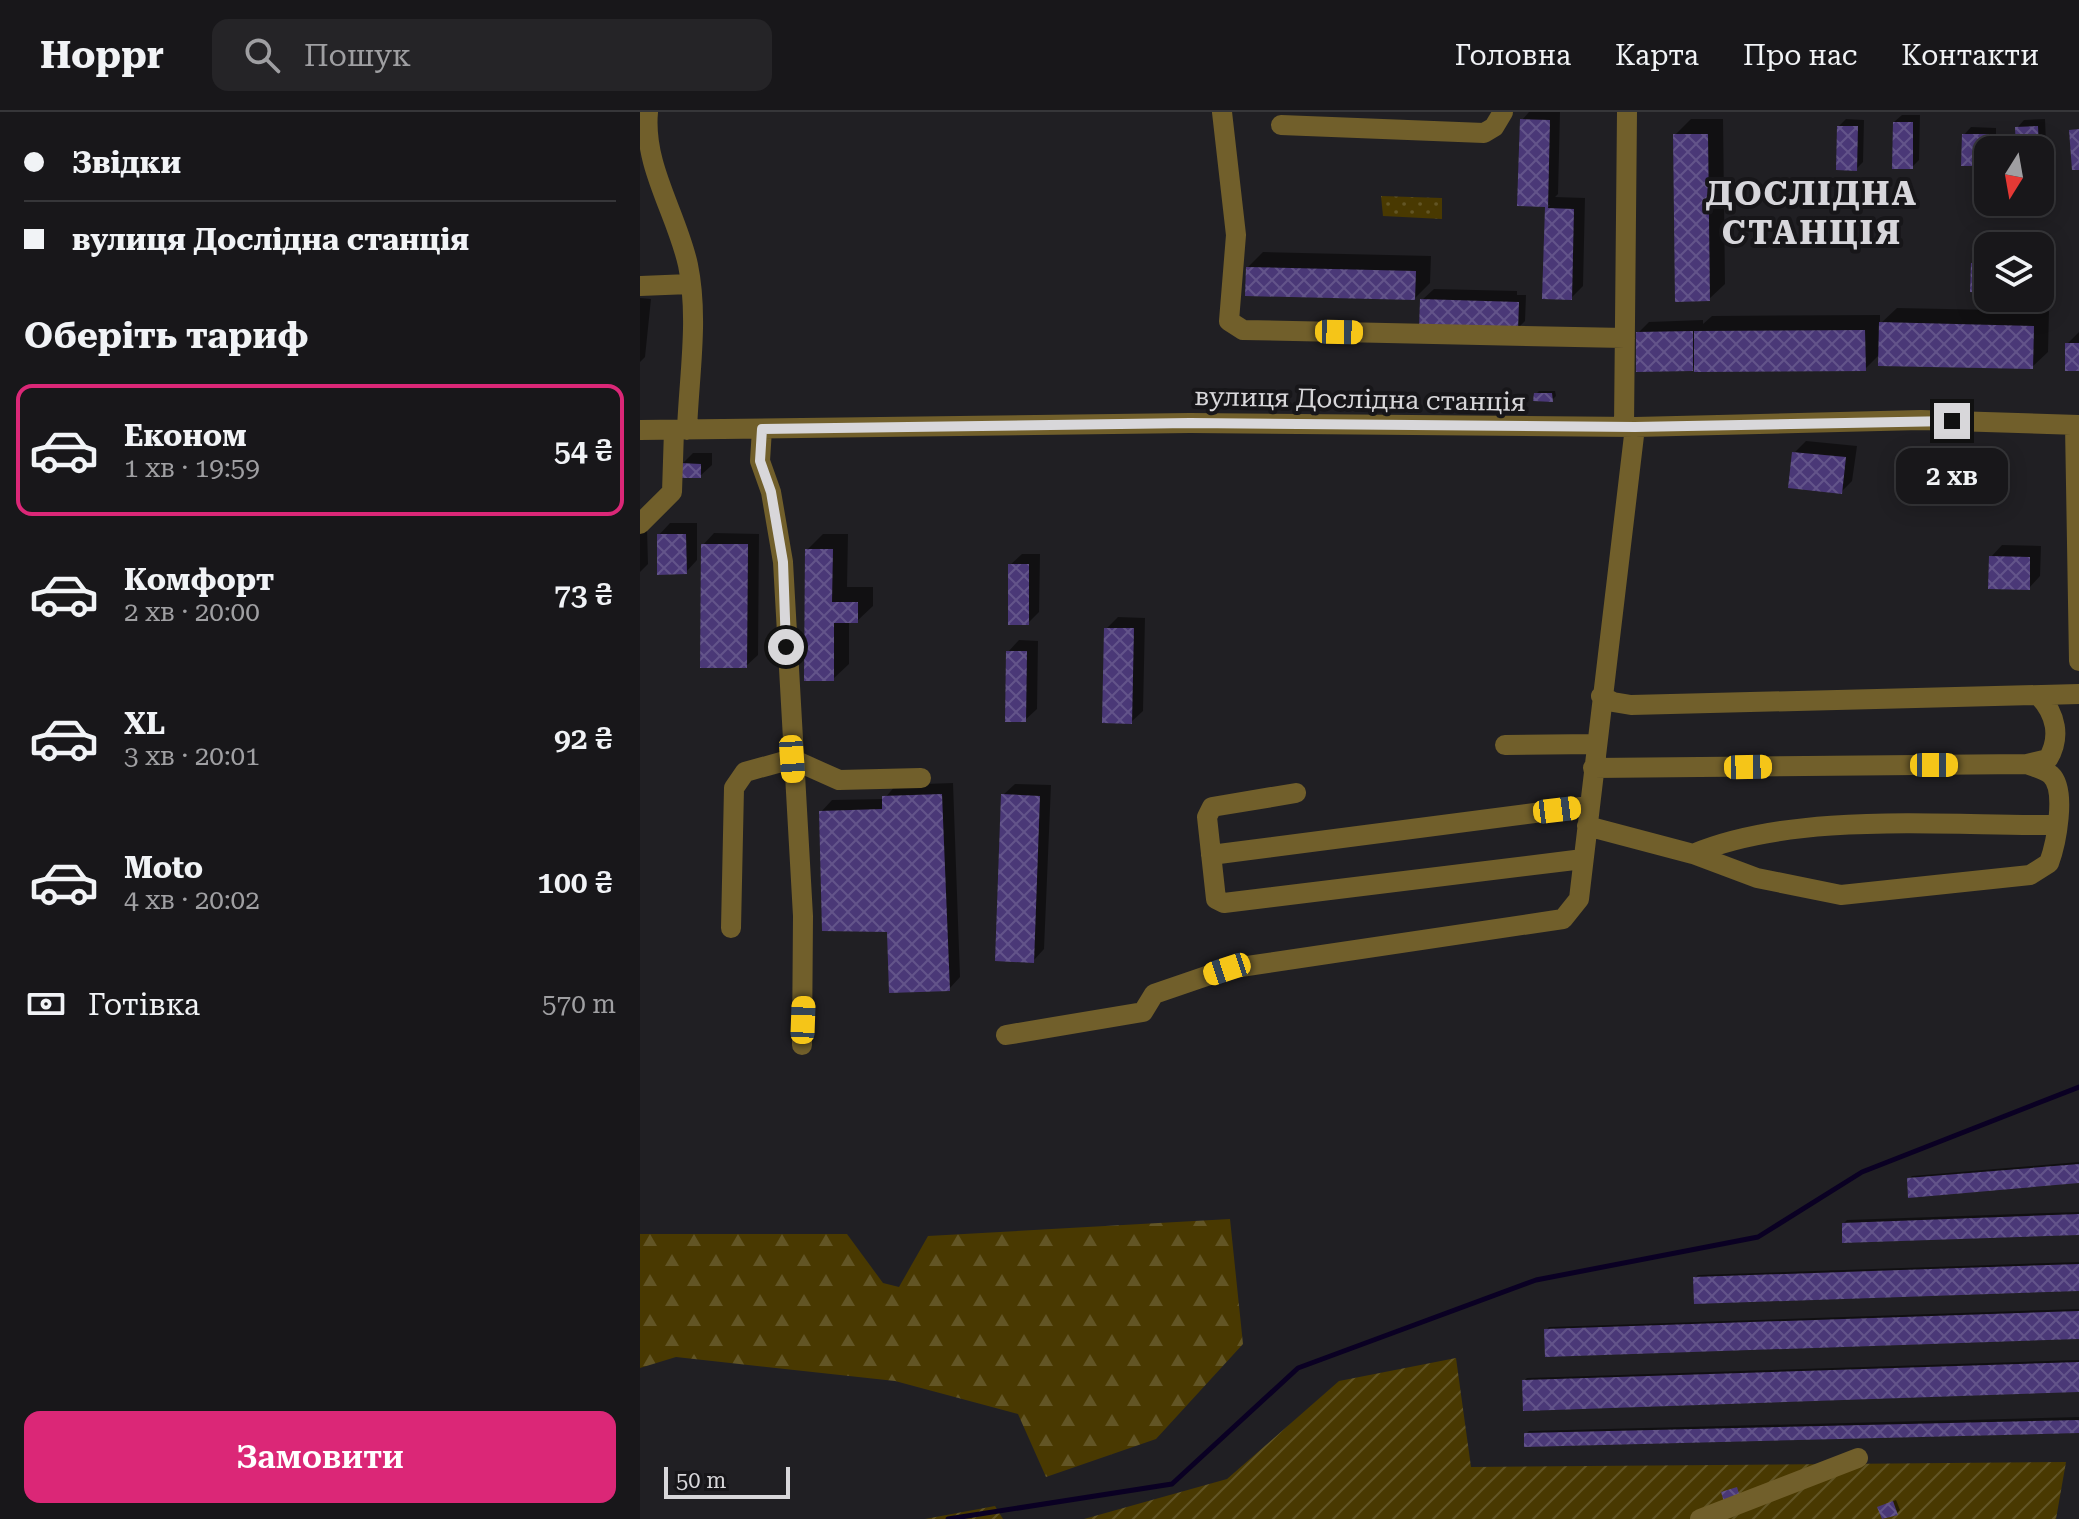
<!DOCTYPE html>
<html lang="uk">
<head>
<meta charset="utf-8">
<style>
	:root { --surface:#18171a; --page:#252427; --text:#f1f3f6; --muted:#9f9fa2; --line:#363639; --accent:#db2777 }
	body { margin:0; font-family:"Roboto Serif",serif; background:var(--page); color:var(--text); height:100vh; display:flex; flex-direction:column; font-size:30px; white-space:nowrap }
	* { box-sizing:border-box; margin:0 }
	p { font-size:26px; color:var(--muted) }
	.icon { flex:none; width:44px; height:44px; fill:none; stroke:currentColor; stroke-width:2; stroke-linecap:round; stroke-linejoin:round }
	.map { position:relative; flex:1; overflow:hidden }
	.details { display:flex; flex-direction:column; background:var(--surface); width:640px }
	.details>* { flex:none }
	.guide { display:grid; align-content:center; height:176px; padding:0 24px; background:var(--surface) }
	.needle { width:52px; rotate:191deg }
	.fabs { position:absolute; left:1334px; top:24px; display:grid; gap:16px }
	.fabs a { display:grid; place-items:center; width:80px; height:80px; border-radius:16px; background:var(--surface); box-shadow:0 4px 20px #0003,0 0 0 2px var(--line); font-size:40px }
	.scale { position:absolute; left:24px; bottom:20px; width:126px; box-sizing:border-box; padding-left:8px; border:4px solid #d8d7da; border-top:0; font-size:22px; line-height:28px; white-space:nowrap; color:#d8d7da; -webkit-text-stroke:6px #171619; paint-order:stroke }
	.end { position:absolute; width:36px; height:36px; margin:-18px; border:10px solid #d8d7da; background:#111; box-shadow:0 0 0 4px #111 }
	.from { border-radius:50% }
	.bubble { position:absolute; height:56px; border-radius:16px; background:var(--surface); box-shadow:0 4px 20px #0003,0 0 0 2px var(--line); font-size:26px; font-weight:600; line-height:56px; text-align:center }
	.car { position:absolute; width:24px; height:48px; margin:-24px -12px; border-radius:10px; box-shadow:0 0 6px 2px #0007; background:linear-gradient(#f5c518 24%,#345 0 40%,#f5c518 0 76%,#345 0 86%,#f5c518 0) }
	.guide b { display:flex; align-items:center; gap:28px; height:76px; font-size:30px }
	.guide b+b { border-top:2px solid var(--line) }
	.guide i { width:20px; height:20px; background:var(--text) }
	ul { padding:0; list-style:none }
	li { display:flex; align-items:center; gap:24px; height:132px; margin:0 16px 12px; padding:0 8px; border:4px solid transparent; border-radius:16px }
	li div { flex:1 }
	li b { display:block; font-size:30px }
	li em { font-style:normal; font-weight:600 }
	li.current { border-color:var(--accent) }
	li>.icon { width:72px; height:72px; stroke-width:1.5 }
	h2 { padding:0 24px; font-size:36px; line-height:96px }
	.pay { display:flex; align-items:center; gap:20px; height:88px; padding:0 24px; font-size:30px }
	.pay p { margin-inline-start:auto }
	.primary-button { display:flex; gap:16px; margin-top:auto; padding:16px 24px }
	.primary-button a { flex:1; height:92px; border-radius:16px; background:var(--accent); color:#fff; font-size:32px; font-weight:600; line-height:92px; text-align:center }
	header { display:flex; align-items:center; gap:48px; box-sizing:border-box; height:112px; padding:0 40px; background:var(--surface); border-bottom:2px solid var(--line) }
	header strong { font-size:38px }
	nav { display:flex; gap:44px; margin-inline-start:auto; font-size:28px }
	.search { width:560px; height:72px; background:var(--page); display:flex; align-items:center; gap:20px; box-sizing:border-box; padding:0 28px; border-radius:16px; color:var(--muted); font-size:30px }
	main { display:flex; flex:1; min-height:0 }
	.map>svg:first-child { display:block }
	.forest { fill:url(#forest-firs) }
	.park { fill:url(#park-dots) }
	.garden { fill:url(#garden-furrows) }
	.shadow { fill:#0007 }
	.lines { fill:none; stroke-linecap:round; stroke-linejoin:round }
	.stream { stroke:#0a0023; stroke-width:5 }
	.building { fill:url(#building-cross-hatch) }
	.minor { stroke:#715f2b; stroke-width:20 }
	.route { stroke:#d8d7da; stroke-width:10 }
	.labels { text-anchor:middle; dominant-baseline:central; stroke-width:8; stroke-linejoin:round; paint-order:stroke }
	.street-label { font-size:26px; fill:#d8d7da; stroke:#171619 }
	.district-label { font-size:34px; font-weight:bold; letter-spacing:2px; fill:#d7d6db; stroke:#171619 }
</style>
</head>
<body>
<header>
<strong>Hoppr</strong>
<div class="search"><svg class="icon" aria-label="search" viewBox="0 0 24 24"><circle cx="10" cy="10" r="6"/><path d="M15 15l6 6"/></svg>Пошук</div>
<nav><a>Головна</a><a>Карта</a><a>Про нас</a><a>Контакти</a></nav>
</header>
<main>
<section class="details">
<div class="guide">
<b><i class="from"></i>Звідки</b>
<b><i></i>вулиця Дослідна станція</b>
</div>
<h2>Оберіть тариф</h2>
<ul>
<li class="current"><svg class="icon" aria-label="car" viewBox="0 0 24 24"><path d="M5 17H2v-5l4-1 3-4h7l3 4 3 1v5h-3M9 17h6M6 11h13"/><circle cx="7" cy="17" r="2"/><circle cx="17" cy="17" r="2"/></svg><div><b>Економ</b><p>1 хв · 19:59</p></div><em>54 ₴</em></li>
<li><svg class="icon" aria-label="car" viewBox="0 0 24 24"><path d="M5 17H2v-5l4-1 3-4h7l3 4 3 1v5h-3M9 17h6M6 11h13"/><circle cx="7" cy="17" r="2"/><circle cx="17" cy="17" r="2"/></svg><div><b>Комфорт</b><p>2 хв · 20:00</p></div><em>73 ₴</em></li>
<li><svg class="icon" aria-label="car" viewBox="0 0 24 24"><path d="M5 17H2v-5l4-1 3-4h7l3 4 3 1v5h-3M9 17h6M6 11h13"/><circle cx="7" cy="17" r="2"/><circle cx="17" cy="17" r="2"/></svg><div><b>XL</b><p>3 хв · 20:01</p></div><em>92 ₴</em></li>
<li><svg class="icon" aria-label="car" viewBox="0 0 24 24"><path d="M5 17H2v-5l4-1 3-4h7l3 4 3 1v5h-3M9 17h6M6 11h13"/><circle cx="7" cy="17" r="2"/><circle cx="17" cy="17" r="2"/></svg><div><b>Moto</b><p>4 хв · 20:02</p></div><em>100 ₴</em></li>
</ul>
<div class="pay"><svg class="icon" aria-label="cash" viewBox="0 0 24 24"><path d="M3 7h18v10H3z"/><circle cx="12" cy="12" r="2"/></svg>Готівка<p>570 m</p></div>
<div class="primary-button"><a>Замовити</a></div>
</section>
<div class="map">
<svg width="1439" height="1407" viewBox="0 0 1439 1407">
	<defs>
		<pattern id="forest-firs" width="22" height="20" patternUnits="userSpaceOnUse" patternTransform="scale(2)"><rect width="22" height="20" fill="#493901"/><path d="M5 1l3.5 6h-7zM16 11l3.5 6h-7z" fill="#625525"/></pattern>
		<pattern id="park-dots" width="8" height="8" patternUnits="userSpaceOnUse" patternTransform="scale(2)"><rect width="8" height="8" fill="#493901"/><path d="M2 2h.1M6 6h.1" fill="none" stroke="#625525" stroke-width="1.8" stroke-linecap="round"/></pattern>
		<pattern id="garden-furrows" width="10" height="10" patternUnits="userSpaceOnUse" patternTransform="scale(2)"><rect width="10" height="10" fill="#493901"/><path d="M-1 1l2-2M0 10L10 0M9 11l2-2" fill="none" stroke="#625525"/></pattern>
		<pattern id="building-cross-hatch" width="8" height="8" patternUnits="userSpaceOnUse" patternTransform="scale(2)"><rect width="8" height="8" fill="#4a3877"/><path d="M0 0l8 8M0 8l8-8" fill="none" stroke="#63548a"/></pattern>
	</defs>
	<rect width="100%" height="100%" fill="#201f23"/>
	<path class="forest" d="M 590,1107 L 603,1232 L 516,1327 L 406,1365 L 378,1302 L 255,1269 L 36,1245 L 0,1256 L 0,1122 L 207,1122 L 243,1171 L 259,1175 L 288,1124 Z"/>
	<path class="park" d="M 741,84 L 802,86 L 802,107 L 743,104 Z"/>
	<path class="garden" d="M 816,1246 L 831,1355 L 1426,1350 L 1416,1407 L 444,1407 L 587,1367 L 699,1269 Z
		M 355,1394 L 363,1407 L 285,1407 Z"/>
	<path class="shadow" d="M 889,0 L 920,0 L 918,82 L 915,85 L 945,86 L 943,174 L 931,186 L 907,97 L 910,93 L 879,92 L 882,8 Z
		M 1262,3 L 1280,3 L 1279,48 L 1272,55 L 1254,10 Z
		M 1051,7 L 1083,7 L 1085,172 L 1069,187 L 1035,23 Z
		M 1206,7 L 1224,8 L 1223,50 L 1216,57 L 1199,14 Z
		M 1405,7 L 1407,56 L 1400,63 L 1400,38 L 1378,38 L 1377,16 L 1384,8 Z
		M 1331,15 L 1356,16 L 1356,38 L 1348,38 L 1324,23 Z
		M 623,140 L 791,144 L 790,171 L 775,186 L 608,155 Z
		M 1344,140 L 1348,140 L 1348,179 L 1333,152 Z
		M 1400,141 L 1407,141 L 1407,168 L 1400,175 Z
		M 794,177 L 877,179 L 877,183 L 886,183 L 885,209 L 878,216 L 782,188 Z
		M 0,186 L 11,187 L 5,245 L 0,250 Z
		M 1257,196 L 1409,199 L 1408,240 L 1392,255 L 1241,241 L 1225,257 L 1056,253 L 1052,257 L 998,221 L 1009,210 L 1063,208 L 1063,212 L 1072,204 L 1240,203 L 1240,212 Z
		M 1439,220 L 1439,257 L 1427,232 Z
		M 899,279 L 915,279 L 916,284 L 913,287 L 896,282 Z
		M 1166,329 L 1217,334 L 1212,369 L 1201,380 L 1154,341 Z
		M 53,341 L 72,341 L 72,353 L 60,364 L 42,352 Z
		M 30,411 L 57,411 L 57,448 L 46,460 L 19,423 Z
		M 0,417 L 7,417 L 8,452 L 0,460 Z
		M 74,421 L 119,422 L 118,543 L 106,554 L 63,433 Z
		M 183,422 L 208,422 L 207,475 L 233,475 L 233,494 L 217,509 L 209,509 L 209,552 L 193,567 L 167,438 Z
		M 1362,433 L 1401,434 L 1400,464 L 1389,476 L 1351,445 Z
		M 382,442 L 400,442 L 399,500 L 388,511 L 370,453 Z
		M 478,505 L 505,506 L 503,599 L 491,610 L 466,517 Z
		M 379,528 L 398,529 L 397,597 L 385,608 L 368,540 Z
		M 313,671 L 320,865 L 309,877 L 181,700 L 192,688 L 244,687 L 256,673 Z
		M 375,672 L 411,673 L 404,837 L 393,849 L 363,683 Z
		M 1439,1050 L 1439,1069 L 1269,1067 L 1272,1064 Z
		M 1439,1100 L 1439,1121 L 1204,1111 L 1207,1108 Z
		M 1439,1150 L 1439,1177 L 1055,1166 L 1058,1163 Z
		M 1439,1197 L 1439,1225 L 906,1218 L 909,1215 Z
		M 1439,1248 L 1439,1278 L 884,1269 L 887,1266 Z
		M 1439,1305 L 1439,1319 L 886,1322 L 889,1319 Z
		M 1256,1388 L 1260,1398 L 1257,1401 L 1240,1395 Z"/>
	<g class="lines">
		<path class="stream" d="M 308,1407 L 532,1372 L 658,1256 L 896,1168 L 1118,1125 L 1222,1060 L 1439,975"/>
	</g>
	<path class="building" d="M 880,7 L 910,8 L 908,96 L 934,97 L 932,188 L 902,187 L 905,95 L 877,94 Z
		M 1253,10 L 1273,10 L 1273,57 L 1252,57 Z
		M 1197,14 L 1218,14 L 1217,59 L 1196,58 Z
		M 1398,14 L 1399,38 L 1376,38 L 1375,15 Z
		M 1439,17 L 1439,58 L 1432,58 L 1429,18 Z
		M 1033,22 L 1068,22 L 1070,189 L 1035,190 Z
		M 1322,22 L 1349,22 L 1348,54 L 1321,54 Z
		M 1331,151 L 1348,151 L 1348,181 L 1330,180 Z
		M 606,155 L 776,159 L 775,188 L 605,184 Z
		M 780,187 L 879,190 L 878,218 L 779,216 Z
		M 1239,210 L 1394,214 L 1393,257 L 1238,254 Z
		M 1225,218 L 1226,259 L 1054,260 L 1054,219 Z
		M 1053,219 L 1053,259 L 996,260 L 996,220 Z
		M 1425,231 L 1439,231 L 1439,259 L 1425,259 Z
		M 894,281 L 912,281 L 913,290 L 893,289 Z
		M 1152,340 L 1206,345 L 1202,382 L 1148,376 Z
		M 40,351 L 61,352 L 61,366 L 40,366 Z
		M 17,422 L 46,422 L 47,462 L 17,463 Z
		M 61,432 L 108,432 L 107,556 L 60,556 Z
		M 165,437 L 193,437 L 192,490 L 218,490 L 218,511 L 194,511 L 194,569 L 164,569 Z
		M 1349,444 L 1390,445 L 1390,478 L 1348,477 Z
		M 368,452 L 389,452 L 389,513 L 368,513 Z
		M 464,516 L 494,516 L 492,612 L 462,611 Z
		M 366,539 L 387,539 L 386,610 L 365,610 Z
		M 302,682 L 310,879 L 249,881 L 247,820 L 182,819 L 179,699 L 242,697 L 242,684 Z
		M 361,682 L 400,684 L 394,851 L 355,849 Z
		M 1439,1052 L 1439,1071 L 1268,1086 L 1267,1066 Z
		M 1439,1102 L 1439,1123 L 1202,1131 L 1202,1111 Z
		M 1439,1152 L 1439,1179 L 1054,1192 L 1053,1165 Z
		M 1439,1199 L 1439,1227 L 905,1245 L 904,1217 Z
		M 1439,1250 L 1439,1280 L 883,1299 L 882,1268 Z
		M 1439,1308 L 1439,1321 L 884,1335 L 884,1321 Z
		M 1097,1375 L 1101,1388 L 1085,1393 L 1081,1380 Z
		M 1253,1389 L 1258,1403 L 1242,1407 L 1237,1395 Z"/>
	<g class="lines">
		<path class="minor" d="M 8,0 C 3,54 37,102 48,153 C 59,206 49,264 47,318
			M 582,0 L 596,123 L 589,209 L 603,218 L 985,226
			M 641,13 L 844,21 L 854,15 L 863,0
			M 0,174 L 50,172
			M 1435,313 L 1439,549
			M 984,315 L 987,0
			M 122,317 L 120,349 L 131,380 L 143,450 L 163,804 L 162,933
			M 0,318 L 550,311 L 995,315 L 1281,308 L 1439,313
			M 0,412 L 32,380 L 34,318
			M 961,584 L 973,590 L 991,593 L 1439,582
			M 865,633 L 956,632
			M 953,656 L 1387,652 L 1408,647 C 1421,625 1416,602 1399,584
			M 656,681 L 572,695 L 567,705 L 576,787 L 584,791 L 943,747
			M 947,714 L 1053,742 L 1117,766 L 1201,783 L 1390,763 L 1409,751 C 1416,732 1427,678 1411,663 C 1406,658 1394,655 1387,652
			M 1053,742 C 1156,699 1305,714 1417,713
			M 571,743 L 949,694
			M 91,816 L 94,676 L 105,660 L 152,647 L 199,668 L 281,666
			M 366,923 L 503,900 L 514,882 L 587,857 L 923,807 L 939,787 L 995,315
			M 1060,1407 L 1218,1346"/>
	</g>
	<g class="lines">
		<path class="route" d="M 146,535 L 143,450 L 131,380 L 120,349 L 122,317 L 550,311 L 995,315 L 1312,309"/>
	</g>
	<g class="labels">
		<g class="street-label">
			<text transform="translate(720 287) rotate(1)">вулиця Дослідна станція</text>
		</g>
		<g class="district-label">
			<text x="1172" y="81">ДОСЛІДНА<tspan x="1172" dy="39">СТАНЦІЯ</tspan></text>
		</g>
	</g>
</svg>
<div class="fabs">
<a><svg class="needle" viewBox="-14 -14 28 28"><path d="M0-13l5 13h-10z" fill="#e53935"/><path d="M0 13l5-13h-10z" fill="#9f9fa2"/></svg></a>
<a><svg class="icon" aria-label="layers" viewBox="0 0 24 24"><path d="M12 4l9 5-9 5-9-5zM3 14l9 5 9-5"/></svg></a>
</div>
<div class="scale">50 m</div>
<i class="end from" style="left:146px;top:535px"></i>
<i class="end" style="left:1312px;top:309px"></i>
<div class="bubble" style="left:1256px;top:336px;width:112px">2 хв</div>
<i class="car" style="left:699px;top:220px;rotate:91deg"></i>
<i class="car" style="left:152px;top:647px;rotate:176deg"></i>
<i class="car" style="left:1294px;top:653px;rotate:90deg"></i>
<i class="car" style="left:1108px;top:655px;rotate:89deg"></i>
<i class="car" style="left:917px;top:698px;rotate:83deg"></i>
<i class="car" style="left:587px;top:857px;rotate:252deg"></i>
<i class="car" style="left:163px;top:908px;rotate:2deg"></i>
</div>
</main>
</body>
</html>
